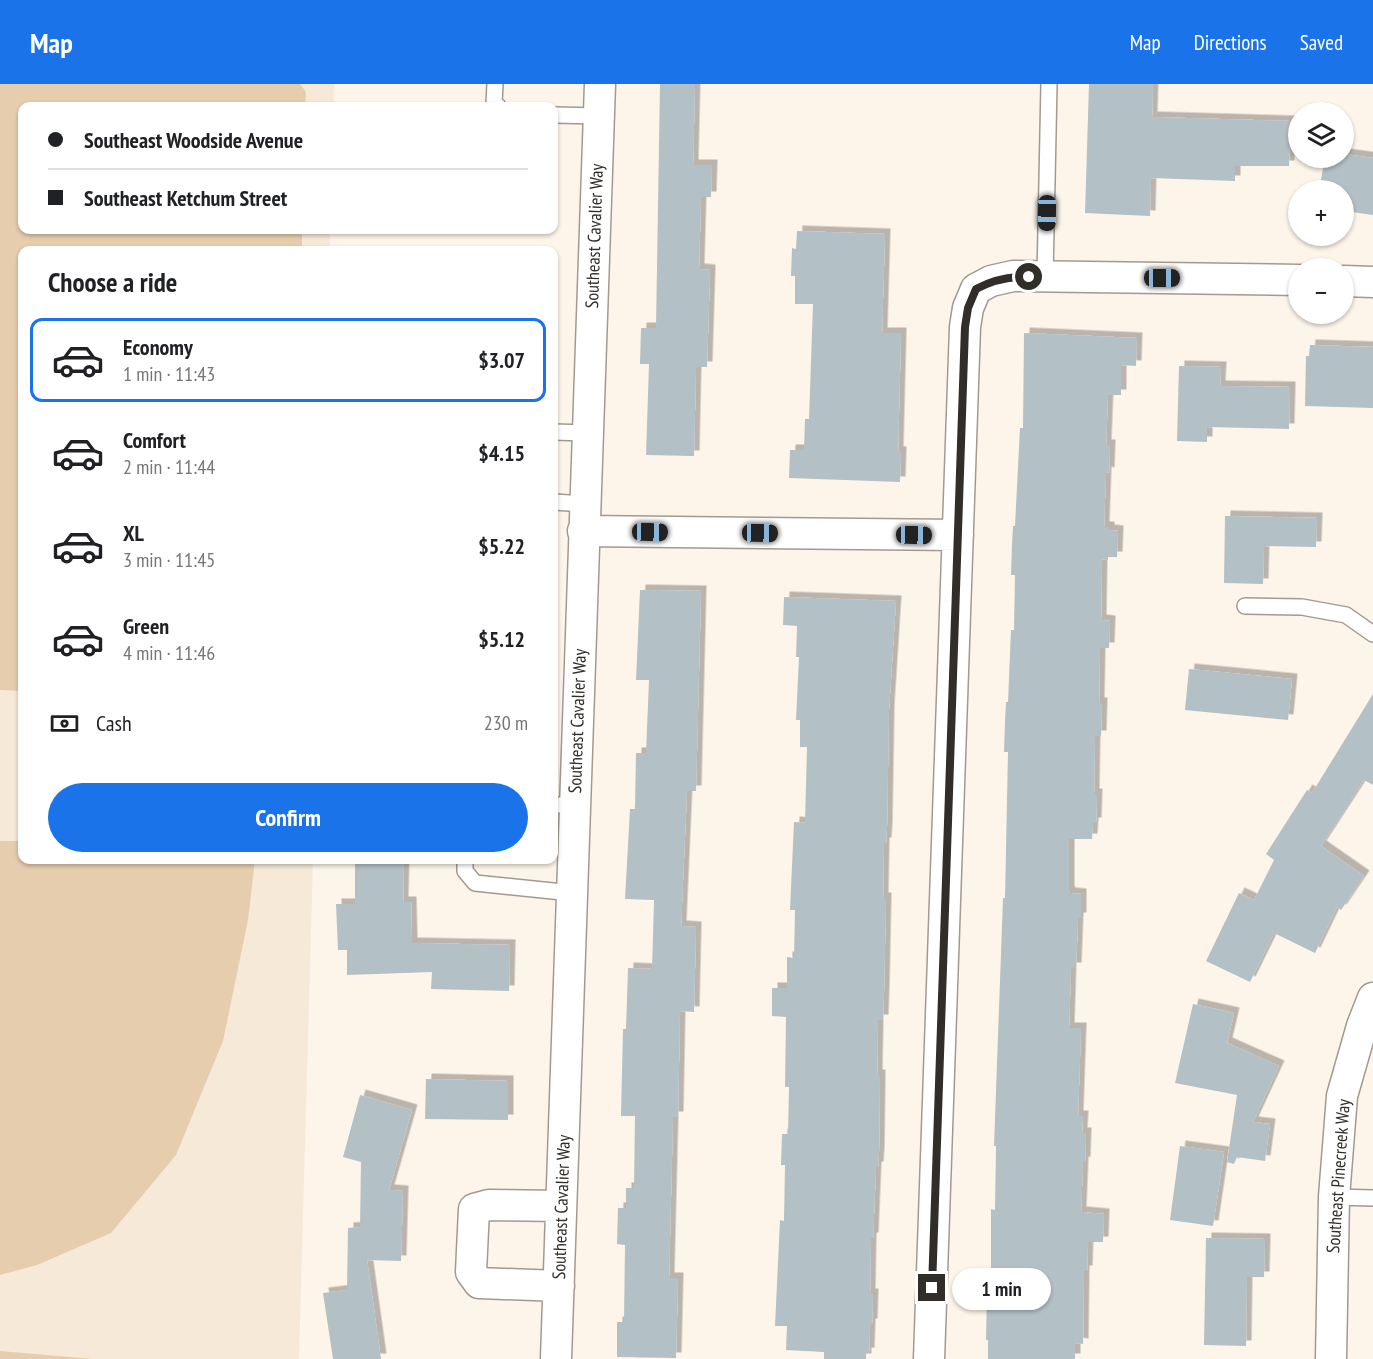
<!DOCTYPE html>
<html lang="en">
<head>
<meta charset="utf-8">
<style>
	:root { --surface:#fff; --page:#f6f6f6; --text:#202124; --muted:#757577; --line:#e0e0e0; --accent:#1a73e8 }
	body { margin:0; font-family:"PT Sans Narrow",sans-serif; background:var(--page); color:var(--text); height:100vh; display:flex; flex-direction:column; font-size:22px; white-space:nowrap }
	* { box-sizing:border-box; margin:0 }
	p { font-size:20px; color:var(--muted) }
	.icon { flex:none; width:33px; height:33px; fill:none; stroke:currentColor; stroke-width:2; stroke-linecap:round; stroke-linejoin:round }
	.map { position:relative; flex:1; overflow:hidden }
	.details { position:absolute; left:18px; top:162px; width:540px; height:618px; display:flex; flex-direction:column; background:var(--surface); border-radius:12px; box-shadow:0 2px 4px #0004 }
	.details>* { flex:none }
	.top-card { position:absolute; left:18px; top:18px; width:540px; height:132px; border-radius:12px; box-shadow:0 2px 4px #0004; display:grid; align-content:center; height:132px; padding:0 30px; background:var(--surface) }
	.tools { position:absolute; left:1288px; top:18px; display:grid; gap:12px }
	.tools a { display:grid; place-items:center; width:66px; height:66px; border-radius:50%; background:var(--surface); box-shadow:0 2px 4px #0004; font-size:30px }
	.end { position:absolute; width:27px; height:27px; margin:-14px; border:8px solid #312e2a; background:#fff; box-shadow:0 0 0 3px #fff }
	.from { border-radius:50% }
	.bubble { position:absolute; height:42px; border-radius:21px; background:var(--surface); box-shadow:0 2px 4px #0004; font-size:20px; font-weight:700; line-height:42px; text-align:center }
	.car { position:absolute; width:18px; height:36px; margin:-18px -9px; border-radius:8px; box-shadow:0 0 4px 2px #0007; background:linear-gradient(#222 24%,#8ab4d8 0 40%,#222 0 76%,#8ab4d8 0 86%,#222 0) }
	.top-card b { display:flex; align-items:center; gap:21px; height:57px; font-size:22px }
	.top-card b+b { border-top:2px solid var(--line) }
	.top-card i { width:15px; height:15px; background:var(--text) }
	ul { padding:0; list-style:none }
	li { display:flex; align-items:center; gap:18px; height:84px; margin:0 12px 9px; padding:0 18px; border:3px solid transparent; border-radius:12px }
	li div { flex:1 }
	li b { display:block; font-size:22px }
	li em { font-style:normal; font-weight:700 }
	li.selected { border-color:var(--accent) }
	li>.icon { width:54px; height:54px; stroke-width:1.5 }
	h2 { padding:0 30px; font-size:27px; line-height:72px }
	.pay { display:flex; align-items:center; gap:15px; height:66px; padding:0 30px; font-size:22px }
	.pay p { margin-inline-start:auto }
	.button { display:flex; gap:12px; margin-top:auto; padding:12px 30px }
	.button a { flex:1; height:69px; border-radius:36px; background:var(--accent); color:#fff; font-size:24px; font-weight:700; line-height:69px; text-align:center }
	header { display:flex; align-items:center; gap:36px; box-sizing:border-box; height:84px; padding:0 30px; background:var(--accent); color:#fff }
	header strong { font-size:28px }
	nav { display:flex; gap:33px; margin-inline-start:auto; font-size:21px }
	.map>svg:first-child { display:block }
	.built { fill:#f6e9d8 }
	.green { fill:#e6cdae }
	.building { fill:#b3c0c6; filter:url(#shadow) }
	.lines { fill:none; stroke-linecap:round; stroke-linejoin:round }
	.service-casing { stroke:#a29a91; stroke-width:18 }
	.minor-casing { stroke:#a29a91; stroke-width:33 }
	.service { stroke:#fff; stroke-width:15 }
	.minor { stroke:#fff; stroke-width:30 }
	.route { stroke:#312e2a; stroke-width:8 }
	.labels { text-anchor:middle; dominant-baseline:central; stroke-width:4.5; stroke-linejoin:round; paint-order:stroke }
	.street-label { font-size:18px; fill:#312e2a; stroke:#fff }
</style>
</head>
<body>
<header>
<strong>Map</strong>
<nav><a>Map</a><a>Directions</a><a>Saved</a></nav>
</header>
<div class="map">
<svg width="1373" height="1275" viewBox="0 0 1373 1275">
	<defs>
		<filter id="shadow"><feDropShadow dx="5.5" dy="-5.5" stdDeviation="0" flood-color="#0004"/></filter>
	</defs>
	<rect width="100%" height="100%" fill="#fdf5ea"/>
	<path class="built" d="M 0,0 L 334,0 L 334,22 L 22,22 L 22,146 L 330,146 L 330,166 L 22,166 L 22,776 L 313,776 L 299,1275 L 0,1275 Z"/>
	<path class="green" d="M 0,0 L 300,0 L 306,8 L 305,22 L 22,22 L 22,146 L 302,146 L 302,166 L 22,166 L 22,607 L 0,606 Z
		M 0,757 L 22,757 L 22,776 L 255,776 L 248,836 L 223,957 L 176,1071 L 111,1149 L 37,1181 L 0,1191 Z
		M 0,1267 L 93,1275 L 0,1275 Z"/>
	<path class="building" d="M 660,0 L 695,0 L 693,81 L 712,81 L 711,113 L 701,113 L 699,185 L 710,186 L 707,283 L 696,283 L 694,372 L 646,371 L 649,280 L 640,280 L 641,244 L 656,244 Z
		M 1089,0 L 1153,0 L 1152,33 L 1290,37 L 1289,82 L 1235,82 L 1235,97 L 1151,94 L 1150,132 L 1085,129 Z
		M 1344,70 L 1373,74 L 1373,131 L 1344,127 L 1344,106 L 1319,106 L 1325,74 L 1344,74 Z
		M 797,147 L 885,150 L 882,249 L 901,249 L 898,368 L 901,368 L 900,398 L 789,394 L 790,366 L 804,366 L 805,335 L 809,335 L 813,220 L 795,220 L 795,192 L 791,192 L 792,164 L 796,165 Z
		M 1024,249 L 1137,254 L 1136,282 L 1121,281 L 1121,311 L 1108,311 L 1106,361 L 1110,361 L 1109,389 L 1106,388 L 1104,443 L 1109,443 L 1109,446 L 1118,447 L 1117,473 L 1108,473 L 1108,476 L 1102,475 L 1101,536 L 1110,537 L 1109,564 L 1100,564 L 1099,619 L 1102,619 L 1101,652 L 1095,652 L 1094,710 L 1097,710 L 1096,739 L 1093,739 L 1092,755 L 1069,755 L 1069,807 L 1070,809 L 1081,810 L 1081,834 L 1078,834 L 1076,884 L 1071,884 L 1069,944 L 1081,944 L 1078,1032 L 1083,1032 L 1082,1049 L 1086,1049 L 1085,1078 L 1083,1078 L 1081,1128 L 1104,1130 L 1103,1158 L 1088,1158 L 1087,1187 L 1084,1187 L 1083,1260 L 1075,1259 L 1075,1275 L 988,1275 L 988,1256 L 986,1256 L 987,1206 L 991,1206 L 991,1125 L 995,1126 L 996,1062 L 994,1062 L 1003,814 L 1005,814 L 1008,668 L 1004,668 L 1005,637 L 1006,618 L 1008,618 L 1011,546 L 1014,546 L 1015,491 L 1011,491 L 1012,461 L 1013,442 L 1015,442 L 1020,344 L 1023,344 Z
		M 1310,261 L 1373,263 L 1373,324 L 1305,322 L 1306,272 L 1309,272 Z
		M 1179,282 L 1221,283 L 1220,302 L 1290,303 L 1289,345 L 1207,343 L 1207,358 L 1177,357 Z
		M 1225,432 L 1317,434 L 1316,463 L 1264,462 L 1263,500 L 1224,499 Z
		M 640,506 L 701,507 L 696,707 L 687,707 L 681,842 L 696,843 L 694,928 L 680,927 L 678,1033 L 673,1033 L 669,1194 L 678,1194 L 676,1274 L 617,1273 L 617,1238 L 624,1238 L 625,1161 L 617,1160 L 618,1124 L 626,1124 L 626,1104 L 634,1104 L 635,1032 L 621,1032 L 623,945 L 626,945 L 628,884 L 652,885 L 654,816 L 625,815 L 630,725 L 635,725 L 636,669 L 646,669 L 649,596 L 636,596 Z
		M 784,513 L 896,517 L 889,625 L 887,743 L 886,759 L 884,759 L 883,814 L 886,814 L 884,907 L 883,936 L 878,936 L 877,991 L 880,991 L 879,1068 L 878,1083 L 876,1083 L 873,1154 L 871,1154 L 870,1210 L 873,1210 L 872,1240 L 870,1240 L 869,1269 L 866,1269 L 866,1275 L 824,1275 L 824,1268 L 786,1266 L 787,1242 L 775,1242 L 780,1136 L 784,1137 L 785,1081 L 781,1081 L 782,1050 L 788,1050 L 789,1003 L 785,1003 L 786,933 L 772,932 L 772,904 L 787,904 L 787,873 L 794,874 L 795,826 L 790,826 L 794,738 L 805,739 L 807,663 L 800,663 L 800,636 L 796,636 L 799,573 L 796,573 L 797,542 L 783,541 Z
		M 1189,585 L 1292,595 L 1288,636 L 1185,626 Z
		M 1373,610 L 1373,701 L 1364,696 L 1321,762 L 1364,792 L 1341,826 L 1337,823 L 1315,869 L 1274,849 L 1250,898 L 1206,877 L 1239,809 L 1254,816 L 1274,776 L 1266,770 L 1307,706 L 1312,709 Z
		M 355,776 L 404,776 L 403,818 L 411,818 L 412,859 L 510,861 L 509,907 L 431,905 L 432,888 L 347,891 L 347,866 L 338,866 L 336,820 L 355,820 Z
		M 1193,920 L 1234,929 L 1227,959 L 1279,982 L 1253,1038 L 1270,1040 L 1265,1077 L 1237,1073 L 1234,1080 L 1227,1078 L 1237,1011 L 1175,999 Z
		M 426,995 L 508,997 L 508,1036 L 425,1035 Z
		M 360,1011 L 412,1026 L 389,1106 L 403,1107 L 401,1177 L 367,1176 L 381,1275 L 333,1275 L 323,1209 L 347,1206 L 348,1144 L 360,1143 L 361,1078 L 343,1073 Z
		M 1180,1062 L 1224,1068 L 1213,1142 L 1170,1136 Z
		M 1206,1154 L 1265,1155 L 1264,1193 L 1247,1193 L 1246,1262 L 1204,1261 Z"/>
	<g class="lines">
		<defs>
			<path id="service" d="M 495,0 L 494,20 L 498,22
				M 554,31 L 599,32
				M 1045,193 L 1049,0
				M 554,348 L 587,349
				M 554,418 L 584,420
				M 1245,522 L 1302,523 L 1346,531 L 1373,550
				M 554,721 L 574,721
				M 465,776 L 465,787 L 475,799 L 572,809
				M 1334,1113 L 1373,1114"/>
			<path id="minor" d="M 1344,197 L 1373,198
				M 583,447 L 958,451
				M 559,1202 L 479,1199 L 471,1188 L 474,1125 L 489,1121 L 561,1122
				M 556,1275 L 600,0
				M 929,1275 L 965,243 L 968,224 L 976,205 L 991,197 L 1013,192 L 1299,196
				M 1331,1275 L 1334,1113 L 1342,1012 L 1362,942 L 1373,914"/>
		</defs>
		<use href="#service" class="service-casing"/>
		<use href="#minor" class="minor-casing"/>
		<use href="#service" class="service"/>
		<use href="#minor" class="minor"/>
	</g>
	<g class="lines">
		<path class="route" d="M 932,1204 L 965,243 L 968,224 L 976,205 C 993,196 1009,192 1029,193"/>
	</g>
	<g class="labels">
		<g class="street-label">
			<text transform="translate(594 152) rotate(-88)">Southeast Cavalier Way</text>
			<text transform="translate(577 637) rotate(-88)">Southeast Cavalier Way</text>
			<text transform="translate(1338 1092) rotate(-86)">Southeast Pinecreek Way</text>
			<text transform="translate(561 1123) rotate(-88)">Southeast Cavalier Way</text>
		</g>
	</g>
</svg>
<div class="tools">
<a><svg class="icon" aria-label="layers" viewBox="0 0 24 24"><path d="M12 4l9 5-9 5-9-5zM3 14l9 5 9-5"/></svg></a>
<a>+</a>
<a>−</a>
</div>
<i class="end from" style="left:1029px;top:193px"></i>
<i class="end" style="left:932px;top:1204px"></i>
<div class="bubble" style="left:952px;top:1184px;width:99px">1 min</div>
<i class="car" style="left:1047px;top:129px;rotate:181deg"></i>
<i class="car" style="left:1162px;top:194px;rotate:90deg"></i>
<i class="car" style="left:650px;top:448px;rotate:91deg"></i>
<i class="car" style="left:760px;top:449px;rotate:91deg"></i>
<i class="car" style="left:914px;top:451px;rotate:91deg"></i>
<div class="top-card">
<b><i class="from"></i>Southeast Woodside Avenue</b>
<b><i></i>Southeast Ketchum Street</b>
</div>
<section class="details">
<h2>Choose a ride</h2>
<ul>
<li class="selected"><svg class="icon" aria-label="car" viewBox="0 0 24 24"><path d="M5 17H2v-5l4-1 3-4h7l3 4 3 1v5h-3M9 17h6M6 11h13"/><circle cx="7" cy="17" r="2"/><circle cx="17" cy="17" r="2"/></svg><div><b>Economy</b><p>1 min · 11:43</p></div><em>$3.07</em></li>
<li><svg class="icon" aria-label="car" viewBox="0 0 24 24"><path d="M5 17H2v-5l4-1 3-4h7l3 4 3 1v5h-3M9 17h6M6 11h13"/><circle cx="7" cy="17" r="2"/><circle cx="17" cy="17" r="2"/></svg><div><b>Comfort</b><p>2 min · 11:44</p></div><em>$4.15</em></li>
<li><svg class="icon" aria-label="car" viewBox="0 0 24 24"><path d="M5 17H2v-5l4-1 3-4h7l3 4 3 1v5h-3M9 17h6M6 11h13"/><circle cx="7" cy="17" r="2"/><circle cx="17" cy="17" r="2"/></svg><div><b>XL</b><p>3 min · 11:45</p></div><em>$5.22</em></li>
<li><svg class="icon" aria-label="car" viewBox="0 0 24 24"><path d="M5 17H2v-5l4-1 3-4h7l3 4 3 1v5h-3M9 17h6M6 11h13"/><circle cx="7" cy="17" r="2"/><circle cx="17" cy="17" r="2"/></svg><div><b>Green</b><p>4 min · 11:46</p></div><em>$5.12</em></li>
</ul>
<div class="pay"><svg class="icon" aria-label="cash" viewBox="0 0 24 24"><path d="M3 7h18v10H3z"/><circle cx="12" cy="12" r="2"/></svg>Cash<p>230 m</p></div>
<div class="button"><a>Confirm</a></div>
</section>
</div>
</body>
</html>
